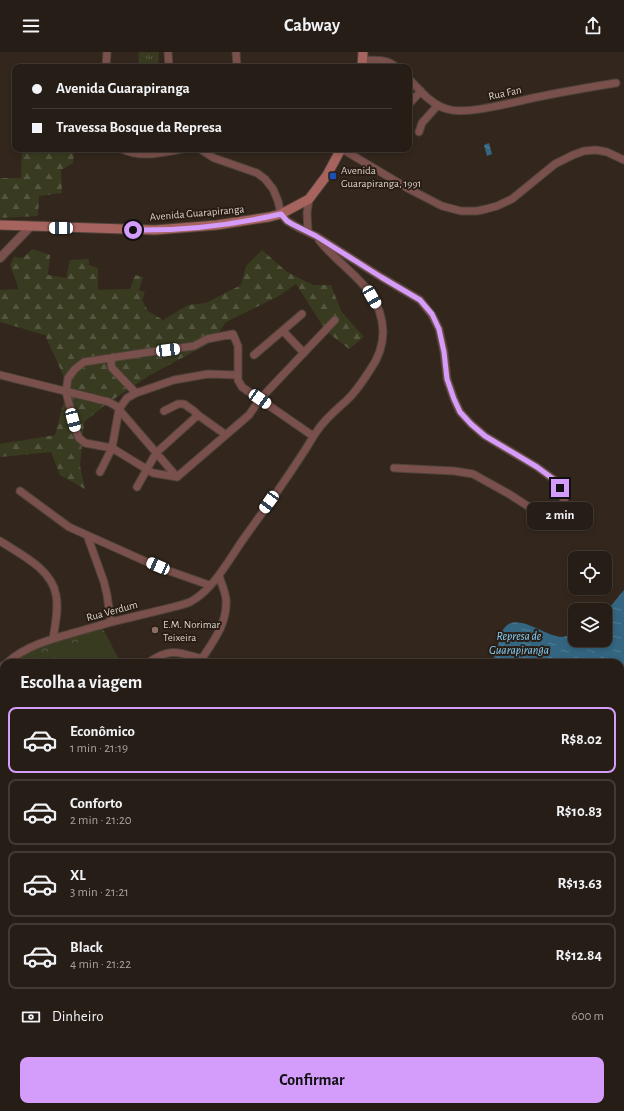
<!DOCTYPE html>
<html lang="pt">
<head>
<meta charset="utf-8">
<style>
	:root { --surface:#261d16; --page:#2e261f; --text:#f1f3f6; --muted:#a4a2a1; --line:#423b35; --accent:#d49cfb }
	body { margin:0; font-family:"Alegreya Sans",sans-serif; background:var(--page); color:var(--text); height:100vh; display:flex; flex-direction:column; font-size:15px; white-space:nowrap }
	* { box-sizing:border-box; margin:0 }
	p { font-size:13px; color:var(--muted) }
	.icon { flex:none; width:22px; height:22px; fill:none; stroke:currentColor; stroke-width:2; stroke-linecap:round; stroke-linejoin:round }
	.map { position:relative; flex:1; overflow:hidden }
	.panel { position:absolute; left:0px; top:607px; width:624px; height:452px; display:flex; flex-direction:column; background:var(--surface); border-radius:12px 12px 0 0; box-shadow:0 2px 6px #0003,0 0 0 1px var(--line) }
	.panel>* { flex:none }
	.banner { position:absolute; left:12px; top:12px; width:400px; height:88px; border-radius:8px; box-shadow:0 2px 6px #0003,0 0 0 1px var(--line); display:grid; align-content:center; height:88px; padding:0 20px; background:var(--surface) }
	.fabs { position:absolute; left:568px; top:499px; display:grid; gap:8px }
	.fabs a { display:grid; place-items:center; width:44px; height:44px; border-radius:8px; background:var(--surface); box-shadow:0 2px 6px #0003,0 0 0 1px var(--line); font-size:20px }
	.end { position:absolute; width:18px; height:18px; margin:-9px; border:5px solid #d49cfb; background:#111; box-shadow:0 0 0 2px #111 }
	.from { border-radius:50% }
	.bubble { position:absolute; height:28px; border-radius:8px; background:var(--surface); box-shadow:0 2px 6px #0003,0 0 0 1px var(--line); font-size:13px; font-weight:600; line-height:28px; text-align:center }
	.car { position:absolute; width:12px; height:24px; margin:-12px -6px; border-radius:5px; box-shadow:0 0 3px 1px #0007; background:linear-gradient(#fff 24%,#345 0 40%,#fff 0 76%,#345 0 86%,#fff 0) }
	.banner b { display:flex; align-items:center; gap:14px; height:38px; font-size:15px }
	.banner b+b { border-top:1px solid var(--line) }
	.banner i { width:10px; height:10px; background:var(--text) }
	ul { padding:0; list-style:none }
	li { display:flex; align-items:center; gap:12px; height:66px; margin:0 8px 6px; padding:0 12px; border:2px solid var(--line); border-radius:8px }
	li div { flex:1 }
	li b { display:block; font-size:15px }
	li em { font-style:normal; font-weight:600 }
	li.selected { border-color:var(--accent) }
	li>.icon { width:36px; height:36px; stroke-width:1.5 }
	h2 { padding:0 20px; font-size:18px; line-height:48px }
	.pay { display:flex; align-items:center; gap:10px; height:44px; padding:0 20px; font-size:15px }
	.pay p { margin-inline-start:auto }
	.button { display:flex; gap:8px; margin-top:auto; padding:8px 20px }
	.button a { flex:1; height:46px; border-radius:8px; background:var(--accent); color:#111; font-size:16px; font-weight:600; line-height:46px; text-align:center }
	header { display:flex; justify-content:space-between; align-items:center; height:52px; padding:0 20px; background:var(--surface); font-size:18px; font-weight:600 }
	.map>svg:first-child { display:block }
	.grass { fill:url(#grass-tufts) }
	.forest { fill:url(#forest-firs) }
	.park { fill:url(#park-crowns) }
	.garden { fill:#383b20 }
	.water { fill:url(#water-ripples) }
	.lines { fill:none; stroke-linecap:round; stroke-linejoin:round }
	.minor-casing { stroke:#4e4239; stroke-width:9 }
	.tertiary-casing { stroke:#4e4239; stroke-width:10 }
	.secondary-casing { stroke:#4e4239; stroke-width:11 }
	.minor { stroke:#7a504c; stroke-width:7 }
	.tertiary { stroke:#7a504c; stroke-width:8 }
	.secondary { stroke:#a7645f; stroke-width:9 }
	.route { stroke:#d49cfb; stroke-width:5 }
	.transit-dot { fill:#1a4fb4; stroke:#291d14; stroke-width:1.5 }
	.education-dot { fill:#8d6e63; stroke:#291d14; stroke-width:1.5 }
	.labels { text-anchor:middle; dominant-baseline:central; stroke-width:4; stroke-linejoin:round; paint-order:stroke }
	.street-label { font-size:11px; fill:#dad2cc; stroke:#291d14 }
	.poi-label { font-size:11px; fill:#dad2cc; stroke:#291d14; text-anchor:start }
	.water-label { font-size:12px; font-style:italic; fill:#81cffb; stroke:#291d14 }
</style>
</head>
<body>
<header><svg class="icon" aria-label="menu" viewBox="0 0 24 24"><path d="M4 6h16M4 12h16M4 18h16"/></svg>Cabway<svg class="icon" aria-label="share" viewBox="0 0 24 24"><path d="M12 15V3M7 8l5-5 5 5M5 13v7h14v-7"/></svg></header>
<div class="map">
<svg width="624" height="1059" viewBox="0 0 624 1059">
	<defs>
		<pattern id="grass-tufts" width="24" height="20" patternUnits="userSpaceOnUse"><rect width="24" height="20" fill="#383b20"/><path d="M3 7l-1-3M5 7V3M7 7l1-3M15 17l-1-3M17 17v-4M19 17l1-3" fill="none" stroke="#54563f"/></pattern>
		<pattern id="forest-firs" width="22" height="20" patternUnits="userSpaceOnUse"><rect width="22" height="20" fill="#383b20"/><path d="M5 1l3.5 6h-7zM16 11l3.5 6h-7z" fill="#54563f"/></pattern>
		<pattern id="park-crowns" width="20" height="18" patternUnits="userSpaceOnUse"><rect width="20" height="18" fill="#383b20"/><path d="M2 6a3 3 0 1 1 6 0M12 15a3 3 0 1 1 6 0" fill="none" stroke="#54563f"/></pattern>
		<pattern id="water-ripples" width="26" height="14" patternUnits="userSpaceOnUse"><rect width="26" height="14" fill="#346682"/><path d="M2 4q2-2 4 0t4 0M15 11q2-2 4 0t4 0" fill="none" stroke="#517b92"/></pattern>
	</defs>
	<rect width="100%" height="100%" fill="#33271d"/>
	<path class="grass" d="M 139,0 L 159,0 L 158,15 L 138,15 Z"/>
	<path class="forest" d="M 22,97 L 74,97 L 73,111 L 61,118 L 62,141 L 39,144 L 38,164 L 0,166 L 0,126 L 21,126 Z
		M 32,197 L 50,203 L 48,223 L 66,226 L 70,208 L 89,207 L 89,213 L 98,216 L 98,238 L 130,237 L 135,223 L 143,225 L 139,238 L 145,240 L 142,248 L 148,259 L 163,268 L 188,253 L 206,251 L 241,233 L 246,214 L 262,198 L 287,220 L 313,233 L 331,233 L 341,259 L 364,285 L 349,297 L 326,279 L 296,232 L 277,245 L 226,270 L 212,290 L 150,323 L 105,353 L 84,370 L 80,414 L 85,437 L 60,423 L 51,400 L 0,405 L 0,392 L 55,383 L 68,334 L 45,283 L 0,270 L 0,238 L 19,237 L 10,213 L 14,205 L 23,206 Z"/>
	<path class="park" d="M 102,575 L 121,611 L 14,611 L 22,604 L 35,595 Z
		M 4,620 L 4,667 L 0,666 L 0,626 Z"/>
	<path class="garden" d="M 103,580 L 112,604 L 94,611 L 64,611 L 59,598 Z"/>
	<path class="water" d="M 489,91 L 492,102 L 487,104 L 484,93 Z
		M 624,538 L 624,1059 L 439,1059 L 443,1055 L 620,1055 L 620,611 L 491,611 C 495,605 497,597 499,590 C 500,587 501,582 503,578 C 515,557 546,586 563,585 C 567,584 572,582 575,580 L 575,588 L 605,588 L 605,561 Z"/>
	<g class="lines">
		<defs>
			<path id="minor" d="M 168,0 L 169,15
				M 236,0 L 237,15
				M 363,8 C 375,9 386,6 396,15
				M 106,15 L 107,0
				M 409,27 C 420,38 431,53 447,57 C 469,64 519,48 543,44 C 567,39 591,35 616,31
				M 409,52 L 421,39
				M 419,80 L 422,71 L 438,53
				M 122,97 C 140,106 163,101 182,97
				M 200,97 L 214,106 L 257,121 L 265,127 L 273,137 L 278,149 L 281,162 L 287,169 L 299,176 L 316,184 L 381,225 L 420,248 L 432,263 L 439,277 L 444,300 L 447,327 L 454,347 L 460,360 L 471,372 L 485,384 L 537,415 L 556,429 L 560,436 L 564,448 L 565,454 L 563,459 L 560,463 L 552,466 L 537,460 L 509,442 L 473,422 L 454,419 L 394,416
				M 342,97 L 409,137 L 442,154 L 461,159 L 477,159 L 486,157 L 497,154 L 512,147 L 555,112 L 573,103 L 584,99 L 596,98 L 607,100 L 624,108
				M 308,180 L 307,161 L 309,147
				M 283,279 L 304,301
				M 254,303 L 302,262
				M 0,323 L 109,350 L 116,354 L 177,425 L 249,363 L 260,347 L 335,268
				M 136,341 L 174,328 L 208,322 L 238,323
				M 164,359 L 178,352 L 184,352 L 194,359 L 198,363 L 226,383
				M 100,420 L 112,396 L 119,357 L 127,346 L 136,341 L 112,316 L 111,311 L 113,305
				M 177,425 L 153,421 L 112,396 L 85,391 L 79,386 L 77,381 L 66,340 L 68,326 L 75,317 L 84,310 L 143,301 L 194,294 L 207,287 L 233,282 L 238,294 L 238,328 L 242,335 L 313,384
				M 137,435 L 156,401 L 198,363
				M 20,439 L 69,475 L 158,515 L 209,533
				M 87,483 L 104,530 L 107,543 L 111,570
				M 0,489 C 20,502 52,517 56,543 C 59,557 55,573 53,587
				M 7,611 C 26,593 55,586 80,579 C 103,572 126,566 149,561 C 163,557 177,555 190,550 C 212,539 229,508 242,489 C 263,460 284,431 303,401 C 308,394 312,386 317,379 C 325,367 336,358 346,349 C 356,340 363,329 370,318 C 378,307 383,293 383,279 C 381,234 343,219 319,188
				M 148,611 C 169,595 179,600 202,607
				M 199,611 C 212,591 228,572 226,547 C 225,539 221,531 219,523
				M 0,618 L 4,613
				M 0,752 L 4,756
				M 0,816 L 4,814
				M 0,836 L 4,839
				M 0,931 L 4,941
				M 0,1038 L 4,1034
				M 327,1055 L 329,1059"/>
			<path id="tertiary" d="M 0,206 L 30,175"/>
			<path id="secondary" d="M 362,15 L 363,0
				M 0,173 L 155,178 L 217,173 L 269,165 L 281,162 L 309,147 L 327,123 L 341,97"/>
		</defs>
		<use href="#minor" class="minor-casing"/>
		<use href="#tertiary" class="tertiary-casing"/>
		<use href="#secondary" class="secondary-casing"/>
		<use href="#minor" class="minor"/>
		<use href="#tertiary" class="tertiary"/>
		<use href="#secondary" class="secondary"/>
	</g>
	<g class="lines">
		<path class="route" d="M 133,178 C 182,179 233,173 281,162 L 287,169 L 292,172 L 316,184 L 381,225 L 420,248 L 432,262 L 439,277 L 444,300 L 447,327 L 454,347 L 460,360 L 471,372 L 485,384 L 537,415 L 556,429 L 560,436"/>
	</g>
	<rect class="transit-dot" x="329" y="120" width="8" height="8" rx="2"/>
	<circle class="education-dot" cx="155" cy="578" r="4"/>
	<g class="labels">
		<g class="street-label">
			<text transform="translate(505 41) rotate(-12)">Rua Fan</text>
			<text transform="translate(197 161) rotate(-5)">Avenida Guarapiranga</text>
			<text transform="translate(112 559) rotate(-15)">Rua Verdum</text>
		</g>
		<g class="poi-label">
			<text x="341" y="118">Avenida<tspan x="341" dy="13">Guarapiranga, 1991</tspan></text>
			<text x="163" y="572">E.M. Norimar<tspan x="163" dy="13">Teixeira</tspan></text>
		</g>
		<g class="water-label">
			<text x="519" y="584">Represa de<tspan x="519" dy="14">Guarapiranga</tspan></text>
		</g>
	</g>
</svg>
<div class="fabs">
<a><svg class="icon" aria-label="locate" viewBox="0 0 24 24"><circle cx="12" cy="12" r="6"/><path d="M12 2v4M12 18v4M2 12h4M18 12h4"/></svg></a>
<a><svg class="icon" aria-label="layers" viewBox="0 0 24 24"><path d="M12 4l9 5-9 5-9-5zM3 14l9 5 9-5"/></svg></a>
</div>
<i class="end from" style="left:133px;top:178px"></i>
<i class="end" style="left:560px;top:436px"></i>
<div class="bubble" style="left:527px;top:450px;width:66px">2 min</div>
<i class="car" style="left:61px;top:176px;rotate:271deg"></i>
<i class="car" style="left:372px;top:245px;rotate:150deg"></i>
<i class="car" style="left:168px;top:298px;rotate:83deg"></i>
<i class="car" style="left:260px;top:347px;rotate:125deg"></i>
<i class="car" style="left:73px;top:368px;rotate:165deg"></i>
<i class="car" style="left:269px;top:450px;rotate:215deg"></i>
<i class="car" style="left:158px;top:514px;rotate:294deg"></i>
<div class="banner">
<b><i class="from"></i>Avenida Guarapiranga</b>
<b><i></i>Travessa Bosque da Represa</b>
</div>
<section class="panel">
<h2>Escolha a viagem</h2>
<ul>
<li class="selected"><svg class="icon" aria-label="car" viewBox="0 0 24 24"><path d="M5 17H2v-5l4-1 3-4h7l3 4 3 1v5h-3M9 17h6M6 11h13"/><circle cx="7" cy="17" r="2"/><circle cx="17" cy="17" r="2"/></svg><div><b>Econômico</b><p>1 min · 21:19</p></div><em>R$8.02</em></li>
<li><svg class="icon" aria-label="car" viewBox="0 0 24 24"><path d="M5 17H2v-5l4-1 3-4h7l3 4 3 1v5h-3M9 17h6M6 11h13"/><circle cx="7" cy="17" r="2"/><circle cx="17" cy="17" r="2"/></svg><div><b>Conforto</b><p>2 min · 21:20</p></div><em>R$10.83</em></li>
<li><svg class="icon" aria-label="car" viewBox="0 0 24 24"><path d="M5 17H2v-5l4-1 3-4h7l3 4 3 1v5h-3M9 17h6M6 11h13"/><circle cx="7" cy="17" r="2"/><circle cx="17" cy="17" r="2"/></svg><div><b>XL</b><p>3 min · 21:21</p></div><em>R$13.63</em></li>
<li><svg class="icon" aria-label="car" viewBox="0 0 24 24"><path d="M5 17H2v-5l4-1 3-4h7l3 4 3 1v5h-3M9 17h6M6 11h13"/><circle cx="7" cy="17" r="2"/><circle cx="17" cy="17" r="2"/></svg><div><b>Black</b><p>4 min · 21:22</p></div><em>R$12.84</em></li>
</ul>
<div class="pay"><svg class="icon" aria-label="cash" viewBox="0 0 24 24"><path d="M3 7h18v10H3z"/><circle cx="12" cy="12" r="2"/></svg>Dinheiro<p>600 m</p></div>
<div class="button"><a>Confirmar</a></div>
</section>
</div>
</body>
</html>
